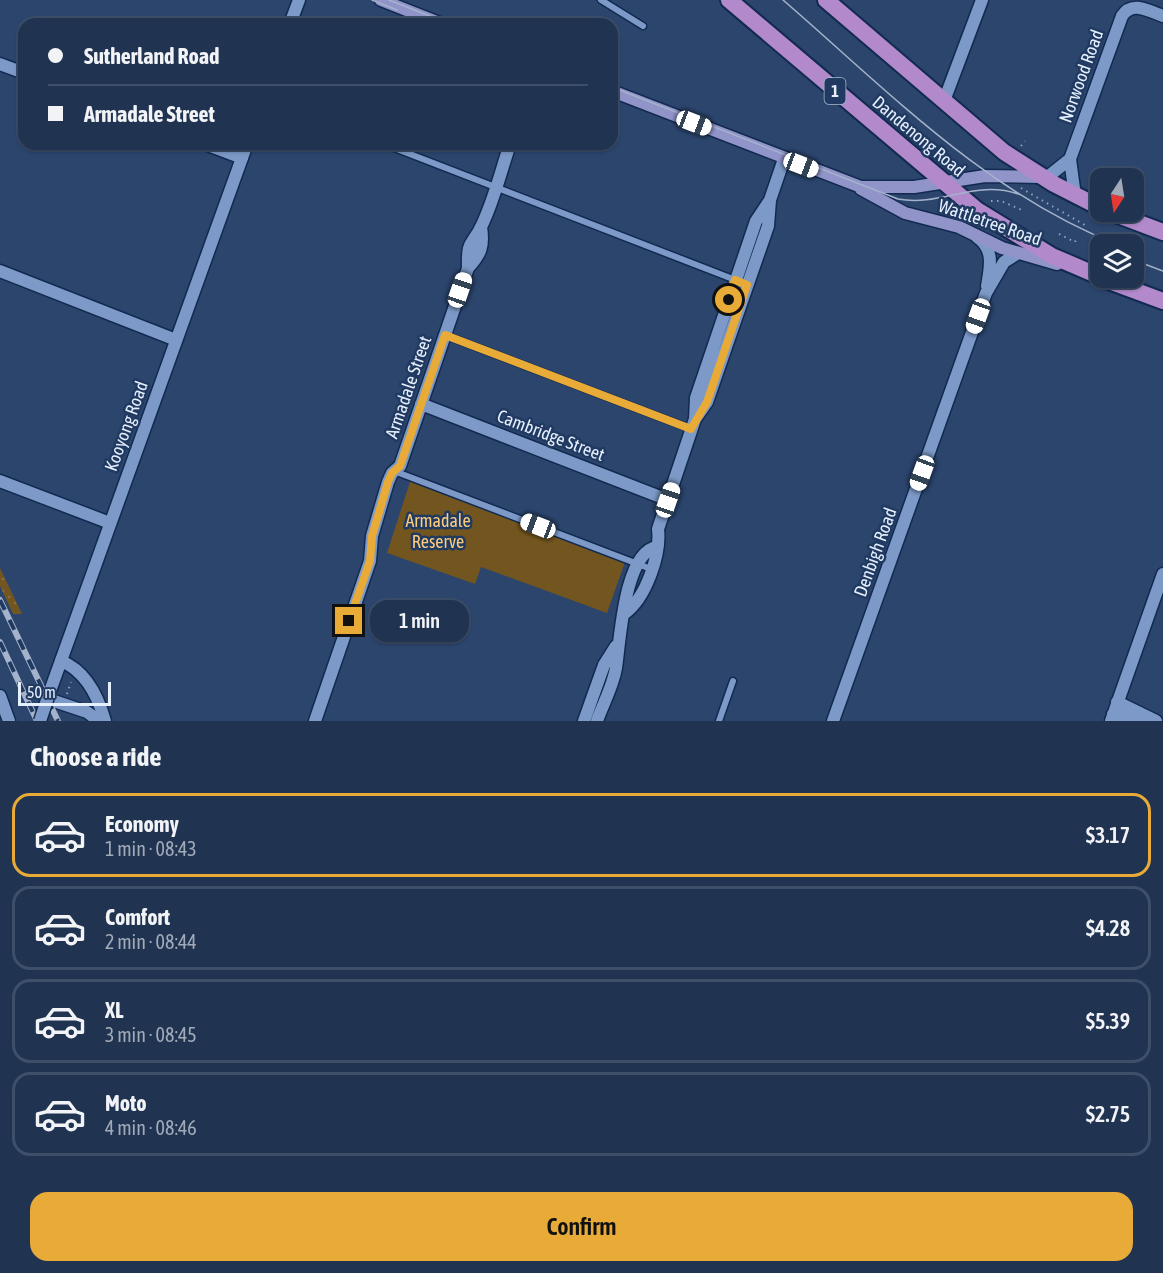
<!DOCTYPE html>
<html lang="en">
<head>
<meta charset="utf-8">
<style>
	:root { --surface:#203452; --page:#283c59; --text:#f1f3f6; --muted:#a2aab8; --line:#3d4f69; --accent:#e8ab37 }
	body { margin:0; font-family:"Asap Condensed",sans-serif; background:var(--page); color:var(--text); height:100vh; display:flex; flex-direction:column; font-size:22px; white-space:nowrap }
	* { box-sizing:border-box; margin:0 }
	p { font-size:20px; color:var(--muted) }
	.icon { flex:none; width:33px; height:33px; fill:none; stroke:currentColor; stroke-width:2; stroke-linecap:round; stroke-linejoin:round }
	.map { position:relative; height:721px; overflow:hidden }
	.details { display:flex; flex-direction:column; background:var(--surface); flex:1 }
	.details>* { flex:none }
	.hud { position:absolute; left:18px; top:18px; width:600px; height:132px; border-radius:18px; box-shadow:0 2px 4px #0004,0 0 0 2px var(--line); display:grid; align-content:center; height:132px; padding:0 30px; background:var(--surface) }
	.needle { width:39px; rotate:192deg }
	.controls { position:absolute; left:1090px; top:168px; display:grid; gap:12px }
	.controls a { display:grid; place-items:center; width:54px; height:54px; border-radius:12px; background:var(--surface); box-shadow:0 2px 4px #0004,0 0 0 2px var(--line); font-size:30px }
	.scale { position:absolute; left:18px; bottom:15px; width:93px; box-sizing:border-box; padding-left:6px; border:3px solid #e5effe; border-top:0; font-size:16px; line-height:21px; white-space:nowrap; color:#e5effe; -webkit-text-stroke:4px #213a61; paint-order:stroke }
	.end { position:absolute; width:27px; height:27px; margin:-14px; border:8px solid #e8ab37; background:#111; box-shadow:0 0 0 3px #111 }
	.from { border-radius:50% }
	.bubble { position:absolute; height:42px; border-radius:18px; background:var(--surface); box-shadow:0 2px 4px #0004,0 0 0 2px var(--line); font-size:20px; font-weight:600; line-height:42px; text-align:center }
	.car { position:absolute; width:18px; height:36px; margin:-18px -9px; border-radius:8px; box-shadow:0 0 4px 2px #0007; background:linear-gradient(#fff 24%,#345 0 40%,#fff 0 76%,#345 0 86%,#fff 0) }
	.hud b { display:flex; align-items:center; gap:21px; height:57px; font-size:22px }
	.hud b+b { border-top:2px solid var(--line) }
	.hud i { width:15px; height:15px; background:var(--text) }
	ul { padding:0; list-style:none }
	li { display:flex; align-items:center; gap:18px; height:84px; margin:0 12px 9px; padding:0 18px; border:3px solid var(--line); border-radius:18px }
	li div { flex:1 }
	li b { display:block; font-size:22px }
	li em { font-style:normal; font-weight:600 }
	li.active { border-color:var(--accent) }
	li>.icon { width:54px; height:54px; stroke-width:1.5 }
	h2 { padding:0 30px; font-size:27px; line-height:72px }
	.primary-button { display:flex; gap:12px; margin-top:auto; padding:12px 30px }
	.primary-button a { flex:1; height:69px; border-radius:18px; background:var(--accent); color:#111; font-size:24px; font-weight:600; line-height:69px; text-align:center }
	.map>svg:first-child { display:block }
	.grass { fill:url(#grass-dots) }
	.park { fill:#73551f }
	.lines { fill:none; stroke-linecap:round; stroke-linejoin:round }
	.service-casing { stroke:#122a50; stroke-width:9 }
	.minor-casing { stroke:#122a50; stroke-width:15 }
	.tertiary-casing { stroke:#122a50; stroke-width:15 }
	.secondary-casing { stroke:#122a50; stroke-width:15 }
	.trunk-casing { stroke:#122a50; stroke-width:20 }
	.path { stroke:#8fa1bb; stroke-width:2; stroke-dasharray:1.5 4.5; stroke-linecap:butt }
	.service { stroke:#7c99c7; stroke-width:6 }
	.minor { stroke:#7c99c7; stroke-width:12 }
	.tertiary { stroke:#7c99c7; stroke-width:12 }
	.secondary { stroke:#9094c9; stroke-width:12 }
	.trunk { stroke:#b28acc; stroke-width:16 }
	.tram { stroke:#a4b3cb; stroke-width:1.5 }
	.rail-casing { stroke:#a4b3cb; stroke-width:6 }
	.rail { stroke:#213a61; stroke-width:4; stroke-dasharray:11; stroke-linecap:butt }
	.tertiary-bridge-casing { stroke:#122a50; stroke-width:15; stroke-linecap:butt }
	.tertiary-bridge { stroke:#7c99c7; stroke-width:12 }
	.route { stroke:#e8ab37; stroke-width:8 }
	.labels { text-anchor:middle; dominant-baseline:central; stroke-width:5; stroke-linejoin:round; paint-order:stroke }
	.shield { fill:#213a61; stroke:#aab9cf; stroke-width:1.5 }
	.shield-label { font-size:16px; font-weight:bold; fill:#e5effe }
	.street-label { font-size:18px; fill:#e5effe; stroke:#213a61 }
	.park-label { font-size:18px; fill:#fdcd7c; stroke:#213a61 }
</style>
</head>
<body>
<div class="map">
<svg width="1163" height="721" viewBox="0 0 1163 721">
	<defs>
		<pattern id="grass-dots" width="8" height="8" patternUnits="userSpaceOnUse" patternTransform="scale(1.5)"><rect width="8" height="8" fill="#73551f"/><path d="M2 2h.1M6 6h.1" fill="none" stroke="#876e41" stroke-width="1.8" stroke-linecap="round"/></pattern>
	</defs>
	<rect width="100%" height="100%" fill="#2b456d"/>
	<path class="grass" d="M 0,568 L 22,614 L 13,614 L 0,586 Z"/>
	<path class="park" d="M 411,479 L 626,559 L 607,613 L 481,567 L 475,584 L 387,553 Z"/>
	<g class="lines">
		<defs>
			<path id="service" d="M 601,0 L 643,26
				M 384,144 L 738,281
				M 445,335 L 691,429
				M 394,471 L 651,569
				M 719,721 L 733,681"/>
			<path id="minor" d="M 0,64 L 24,73
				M 944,101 L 982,0
				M 205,144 L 242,158
				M 1045,179 L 1070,159
				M 1075,196 L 1070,159 L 1122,16 C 1132,0 1149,11 1163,16
				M 977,237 C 995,249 990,268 987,286
				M 468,268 C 481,254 484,246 481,227
				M 0,271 L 176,340
				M 421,404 L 668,500
				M 695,419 L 696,398 L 756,221 L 770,200 L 784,159
				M 0,481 L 110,523
				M 625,613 C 646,598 661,554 658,529 L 695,419 L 707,402 L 768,226 L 770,200
				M 61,661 C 86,671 98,696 105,721
				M 0,696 L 9,721
				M 48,699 L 87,712 L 99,721
				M 1117,702 L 1156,721
				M 1113,714 L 1147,721
				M 315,721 L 370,561 L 372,536 L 388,482 L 392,473 L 400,466 L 468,268 C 467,238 472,247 482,225 C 494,200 501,171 510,144
				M 584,721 L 604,665 L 616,646
				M 597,721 C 603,704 613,686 616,668 C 620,642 624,552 657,547
				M 833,721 L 986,293 L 1004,262 L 1018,253
				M 1111,721 L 1163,574"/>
			<path id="tertiary" d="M 290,24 L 299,0
				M 49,694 L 247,144"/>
			<path id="secondary" d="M 381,0 L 442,24
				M 612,91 L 861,187 L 914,187 L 985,176 L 1041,177
				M 861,189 L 905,213 L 959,227 L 1002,248 L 1057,264"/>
			<path id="trunk" d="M 729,0 L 977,210 L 1052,256 L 1101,277
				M 826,0 L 1004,152 L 1054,184 L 1101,208
				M 1110,212 L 1163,232
				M 1101,278 L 1163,301"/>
		</defs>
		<use href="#service" class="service-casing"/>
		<use href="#minor" class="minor-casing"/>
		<use href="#tertiary" class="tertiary-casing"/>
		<use href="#secondary" class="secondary-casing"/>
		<use href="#trunk" class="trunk-casing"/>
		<path class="path" d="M 1021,146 L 1025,141
			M 947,167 L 956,162
			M 1021,188 L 1088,227
			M 991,201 L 1001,201 L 1022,210
			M 940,210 L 952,208
			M 1059,234 L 1075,242 L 1076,239
			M 67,694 L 71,682"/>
		<use href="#service" class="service"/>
		<use href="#minor" class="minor"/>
		<use href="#tertiary" class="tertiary"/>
		<use href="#secondary" class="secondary"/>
		<use href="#trunk" class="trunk"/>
		<path class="tram" d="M 372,0 L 397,10
			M 389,0 L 450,24
			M 783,0 C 886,89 986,193 1116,244
			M 612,87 L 898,199 C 942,207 976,178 1021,195
			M 1134,260 L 1163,271"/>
		<defs>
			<path id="rail" d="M 0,600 L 58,721
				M 0,642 L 37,721"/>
		</defs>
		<use href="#rail" class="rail-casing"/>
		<use href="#rail" class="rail"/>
		<defs>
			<path id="tertiary-bridge" d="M 40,721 L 49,694"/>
		</defs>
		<use href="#tertiary-bridge" class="tertiary-bridge-casing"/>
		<use href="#tertiary-bridge" class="tertiary-bridge"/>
	</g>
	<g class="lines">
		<path class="route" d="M 349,621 L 370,561 L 372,536 L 388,482 L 392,473 L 400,466 L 445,335 L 691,429 L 707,402 L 747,285 L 735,280 L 729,300"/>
	</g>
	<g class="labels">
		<rect class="shield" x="824.5" y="78" width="21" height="26" rx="4.5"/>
		<g class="shield-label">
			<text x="835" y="91">1</text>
		</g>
		<g class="street-label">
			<text transform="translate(1081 76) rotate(-70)">Norwood Road</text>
			<text transform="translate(919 136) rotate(40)">Dandenong Road</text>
			<text transform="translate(990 222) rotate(19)">Wattletree Road</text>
			<text transform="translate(408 387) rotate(-71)">Armadale Street</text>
			<text transform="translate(126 426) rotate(-70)">Kooyong Road</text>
			<text transform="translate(551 435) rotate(21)">Cambridge Street</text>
			<text transform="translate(875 552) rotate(-70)">Denbigh Road</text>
		</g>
		<g class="park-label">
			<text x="438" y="520">Armadale<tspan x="438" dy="21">Reserve</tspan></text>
		</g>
	</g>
</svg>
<div class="controls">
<a><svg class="needle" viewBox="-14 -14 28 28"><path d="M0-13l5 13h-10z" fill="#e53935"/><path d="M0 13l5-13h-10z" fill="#a2aab8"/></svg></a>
<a><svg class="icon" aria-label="layers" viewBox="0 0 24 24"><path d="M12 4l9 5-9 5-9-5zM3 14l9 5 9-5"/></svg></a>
</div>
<div class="scale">50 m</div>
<i class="end from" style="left:729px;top:300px"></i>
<i class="end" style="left:349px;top:621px"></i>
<div class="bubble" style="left:370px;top:600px;width:99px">1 min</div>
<i class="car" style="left:694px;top:123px;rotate:111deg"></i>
<i class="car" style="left:801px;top:165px;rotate:111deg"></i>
<i class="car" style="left:460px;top:290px;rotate:19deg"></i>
<i class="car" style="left:978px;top:316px;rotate:200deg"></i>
<i class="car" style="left:922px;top:473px;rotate:200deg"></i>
<i class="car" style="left:668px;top:500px;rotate:19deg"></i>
<i class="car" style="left:538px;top:526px;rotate:291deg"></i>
<div class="hud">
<b><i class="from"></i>Sutherland Road</b>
<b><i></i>Armadale Street</b>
</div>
</div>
<section class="details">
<h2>Choose a ride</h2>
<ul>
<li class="active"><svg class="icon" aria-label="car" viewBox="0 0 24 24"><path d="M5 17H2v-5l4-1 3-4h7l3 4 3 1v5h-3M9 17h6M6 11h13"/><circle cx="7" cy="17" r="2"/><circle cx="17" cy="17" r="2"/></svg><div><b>Economy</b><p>1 min · 08:43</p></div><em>$3.17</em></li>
<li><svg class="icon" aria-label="car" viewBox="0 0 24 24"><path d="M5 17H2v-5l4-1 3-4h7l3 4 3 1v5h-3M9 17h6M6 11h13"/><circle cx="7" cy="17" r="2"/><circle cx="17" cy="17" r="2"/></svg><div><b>Comfort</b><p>2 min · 08:44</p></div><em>$4.28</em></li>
<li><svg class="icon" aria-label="car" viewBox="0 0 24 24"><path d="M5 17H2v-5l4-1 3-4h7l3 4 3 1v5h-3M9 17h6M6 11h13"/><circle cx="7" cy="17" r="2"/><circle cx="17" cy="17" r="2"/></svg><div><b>XL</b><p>3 min · 08:45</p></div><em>$5.39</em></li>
<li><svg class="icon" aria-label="car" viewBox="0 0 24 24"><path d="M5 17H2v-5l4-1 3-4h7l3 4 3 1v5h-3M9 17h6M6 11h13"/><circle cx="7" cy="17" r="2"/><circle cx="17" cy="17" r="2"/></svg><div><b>Moto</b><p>4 min · 08:46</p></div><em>$2.75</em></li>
</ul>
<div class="primary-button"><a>Confirm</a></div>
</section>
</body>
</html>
